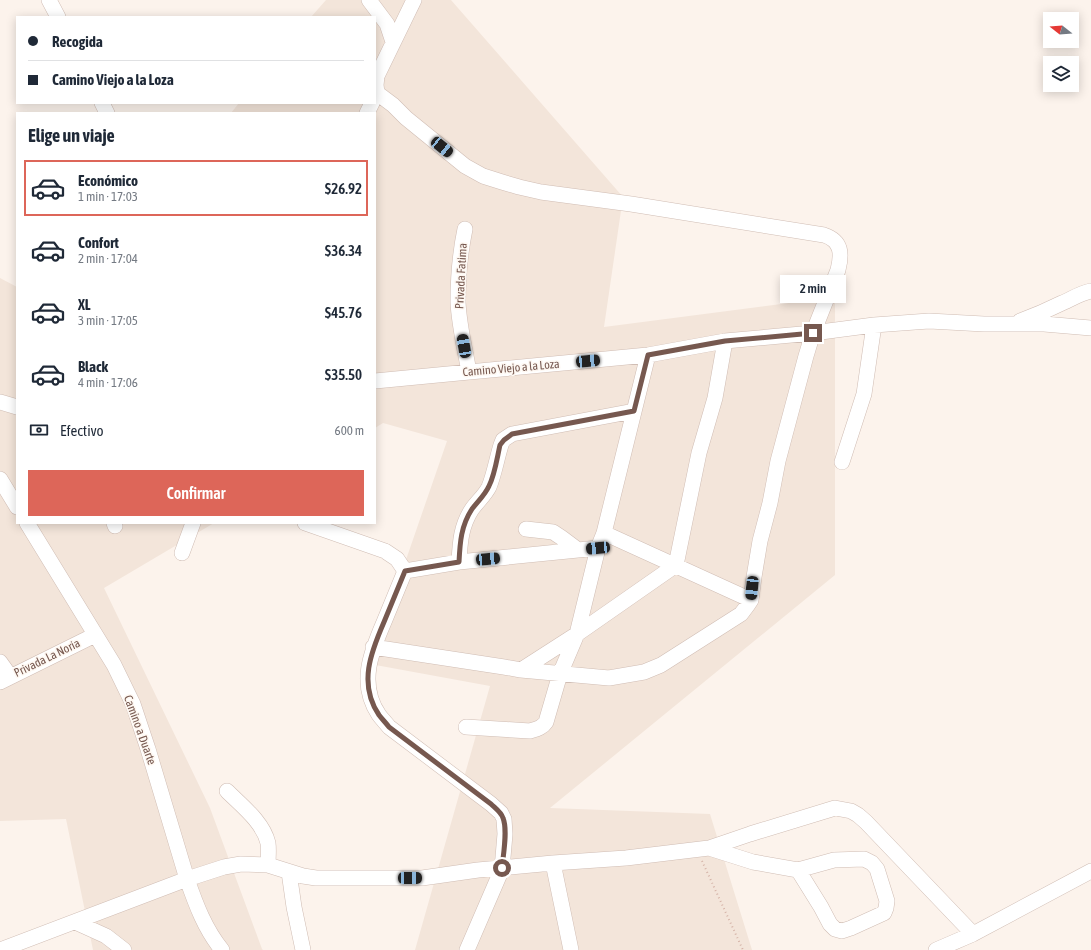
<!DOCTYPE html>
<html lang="es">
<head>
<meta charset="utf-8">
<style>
	:root { --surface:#fff; --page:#f6f6f7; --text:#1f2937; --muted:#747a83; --line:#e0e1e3; --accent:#dd6659 }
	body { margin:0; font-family:"Asap Condensed",sans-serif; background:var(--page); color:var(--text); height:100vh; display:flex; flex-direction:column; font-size:15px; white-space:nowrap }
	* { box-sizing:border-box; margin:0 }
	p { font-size:13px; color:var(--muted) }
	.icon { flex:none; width:22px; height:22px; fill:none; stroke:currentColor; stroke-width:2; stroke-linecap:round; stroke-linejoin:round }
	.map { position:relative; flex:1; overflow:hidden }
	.side { position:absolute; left:16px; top:112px; width:360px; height:412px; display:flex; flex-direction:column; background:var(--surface); border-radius:0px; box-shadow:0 2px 10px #0003 }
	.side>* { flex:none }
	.banner { position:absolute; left:16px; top:16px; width:360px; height:88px; border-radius:0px; box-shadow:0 2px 10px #0003; display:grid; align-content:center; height:88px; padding:0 12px; background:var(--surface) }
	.needle { width:26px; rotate:287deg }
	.fabs { position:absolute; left:1043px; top:12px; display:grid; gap:8px }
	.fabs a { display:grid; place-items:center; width:36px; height:36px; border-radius:0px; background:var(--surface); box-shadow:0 2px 10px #0003; font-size:20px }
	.end { position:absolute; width:18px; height:18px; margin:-9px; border:5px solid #76584f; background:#fff; box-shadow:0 0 0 2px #fff }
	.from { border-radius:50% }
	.bubble { position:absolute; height:28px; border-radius:0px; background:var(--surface); box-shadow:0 2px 10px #0003; font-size:13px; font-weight:600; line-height:28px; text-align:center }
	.car { position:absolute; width:12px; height:24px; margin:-12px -6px; border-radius:5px; box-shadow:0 0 3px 1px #0007; background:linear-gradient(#222 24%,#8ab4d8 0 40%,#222 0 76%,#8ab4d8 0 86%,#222 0) }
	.banner b { display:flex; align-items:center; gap:14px; height:38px; font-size:15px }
	.banner b+b { border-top:1px solid var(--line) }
	.banner i { width:10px; height:10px; background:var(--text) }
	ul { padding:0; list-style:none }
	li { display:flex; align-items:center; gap:12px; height:56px; margin:0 8px 6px; padding:0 4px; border:2px solid transparent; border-radius:0px }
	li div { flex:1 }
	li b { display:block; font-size:15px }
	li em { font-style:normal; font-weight:600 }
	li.current { border-color:var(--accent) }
	li>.icon { width:36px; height:36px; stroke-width:1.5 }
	h2 { padding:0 12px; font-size:18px; line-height:48px }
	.pay { display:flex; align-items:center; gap:10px; height:44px; padding:0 12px; font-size:15px }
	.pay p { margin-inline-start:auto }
	.cta { display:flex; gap:8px; margin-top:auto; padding:8px 12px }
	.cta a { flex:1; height:46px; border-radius:0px; background:var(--accent); color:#fff; font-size:16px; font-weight:600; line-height:46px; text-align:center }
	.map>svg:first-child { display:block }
	.residential { fill:#f3e5da }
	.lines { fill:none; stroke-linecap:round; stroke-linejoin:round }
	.minor-casing { stroke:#d0bdb4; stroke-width:16 }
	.path { stroke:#d5b3a7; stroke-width:2; stroke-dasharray:1 3; stroke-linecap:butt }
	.minor { stroke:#fff; stroke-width:15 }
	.route { stroke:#76584f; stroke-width:5 }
	.labels { text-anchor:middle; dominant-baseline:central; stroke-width:3; stroke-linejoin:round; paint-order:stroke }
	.street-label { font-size:12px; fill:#76584f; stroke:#fef8f2 }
</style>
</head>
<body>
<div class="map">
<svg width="1091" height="950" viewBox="0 0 1091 950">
	<rect width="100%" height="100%" fill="#fcf3ec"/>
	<path class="residential" d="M 326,0 L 451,0 L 623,197 L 604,327 L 835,297 L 835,575 L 550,808 L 710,814 L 752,950 L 415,950 L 490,686 L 370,664 L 447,441 L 383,423 L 375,428 L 375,113 L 231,113 L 239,103 L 375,103 L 375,17 L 311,17 Z
		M 0,278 L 17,287 L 17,523 L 214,523 L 104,588 L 210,808 L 262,949 L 263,950 L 93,950 L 66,819 L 0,821 Z"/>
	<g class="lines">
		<defs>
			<path id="minor" d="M 49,0 L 58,17
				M 369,0 L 387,24 L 393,42
				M 375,97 L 377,93 L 376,85 L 377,76 L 414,0
				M 102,103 L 107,113
				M 367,113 L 372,103
				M 465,229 C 460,253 458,277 458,302 C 459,325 465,349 469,372
				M 1020,321 C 1034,316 1048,310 1062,303 C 1072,299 1080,293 1091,291
				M 375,381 L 469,372 L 648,355 L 725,341 L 813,333 L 874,325 L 929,321 L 984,324 L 1044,324 L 1091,328
				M 0,402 L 17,407
				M 842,462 L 864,394 L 874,325
				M 0,479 L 17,507
				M 27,523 L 114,665 L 133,704 L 148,749 L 187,879 C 196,905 205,929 222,950
				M 114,523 L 115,526
				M 305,523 L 385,551 L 397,559 L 405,571 L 459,562 L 598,548
				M 526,529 L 553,532 L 562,538 L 578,550
				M 604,533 L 751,600
				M 182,553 L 193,523
				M 459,562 C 460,542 461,526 472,509 C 478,501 485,495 489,487 C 494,475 497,458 501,445 L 503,440 L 512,434 L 634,411
				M 405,571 C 398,588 391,605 384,622 C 371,652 358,684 379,715 C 382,719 386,723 389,727 L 491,804 L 501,813 L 504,819 L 505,834 L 502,869 L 467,950
				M 373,647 L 504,667 L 521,670 L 609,678 L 644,672 L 661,665 L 741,614 L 747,606 L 751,600 L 754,577 L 760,541 L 770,503 L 778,461 L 806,356 L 813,333 L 838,270 C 842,254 842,241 824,235 L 631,204 L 541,192 L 519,187 L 502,182 L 483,176 L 465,166 L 406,118 L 393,105 L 377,93
				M 0,662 L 10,676
				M 521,670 L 577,634 L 676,565 L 699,453 L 715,398 L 725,341
				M 0,682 L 95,635
				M 466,727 L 530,731 C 537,729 542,728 546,722 L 560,674 L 577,634 L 598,548 L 604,533 L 648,355
				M 227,791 C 242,806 263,822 268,843 C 269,850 268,858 268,865
				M 709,848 L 753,862 L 798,870 L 834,860 L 864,859 L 872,863 L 877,869 L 887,901 L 886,908 L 884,913 L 851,928 L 842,931 L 835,929 L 830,924 L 821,907 L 798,870
				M 553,863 L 571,950
				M 289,872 L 294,907 L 303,950
				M 75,922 L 106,936 L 124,950
				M 0,950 L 187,879 L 224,867 L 241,864 L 268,865 L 303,876 L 316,878 L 422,878 L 478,870 L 553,863 L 626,858 L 709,848 L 750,834 L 835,808 L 851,811 L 858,815 L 866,822 L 973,934
				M 936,950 L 973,934 L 1091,871"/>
		</defs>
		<use href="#minor" class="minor-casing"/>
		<path class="path" d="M 702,861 L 743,950"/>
		<use href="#minor" class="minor"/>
	</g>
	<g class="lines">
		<path class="route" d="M 502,868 C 503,856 508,830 503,818 C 501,812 495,808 491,804 L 389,727 C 386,723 382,719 379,715 C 358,684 371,652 384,622 C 391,605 398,588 405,571 L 459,562 C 460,542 461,526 472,509 C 478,501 485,495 489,486 C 495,474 497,458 500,445 L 504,440 L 512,434 L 634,411 L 648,355 L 725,341 L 813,333"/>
	</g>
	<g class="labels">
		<g class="street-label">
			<text transform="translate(461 276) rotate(-87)">Privada Fatima</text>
			<text transform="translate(511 368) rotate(-5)">Camino Viejo a la Loza</text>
			<text transform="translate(47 658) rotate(-26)">Privada La Noria</text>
			<text transform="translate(140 730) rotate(70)">Camino a Duarte</text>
		</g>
	</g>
</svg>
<div class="fabs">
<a><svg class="needle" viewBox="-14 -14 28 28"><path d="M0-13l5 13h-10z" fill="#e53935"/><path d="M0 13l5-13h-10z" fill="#747a83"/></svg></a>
<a><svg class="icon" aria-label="layers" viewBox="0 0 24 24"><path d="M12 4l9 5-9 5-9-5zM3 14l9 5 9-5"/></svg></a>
</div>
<i class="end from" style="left:502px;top:868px"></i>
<i class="end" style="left:813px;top:333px"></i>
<div class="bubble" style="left:780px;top:275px;width:66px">2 min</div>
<i class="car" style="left:442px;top:147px;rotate:129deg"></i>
<i class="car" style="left:464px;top:346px;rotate:350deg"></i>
<i class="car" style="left:588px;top:361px;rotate:85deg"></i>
<i class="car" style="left:598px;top:548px;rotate:265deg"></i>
<i class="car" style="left:488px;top:559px;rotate:85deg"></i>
<i class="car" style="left:752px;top:588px;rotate:186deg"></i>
<i class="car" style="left:410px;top:878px;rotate:90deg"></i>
<div class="banner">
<b><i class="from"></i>Recogida</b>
<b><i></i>Camino Viejo a la Loza</b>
</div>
<section class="side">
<h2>Elige un viaje</h2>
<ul>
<li class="current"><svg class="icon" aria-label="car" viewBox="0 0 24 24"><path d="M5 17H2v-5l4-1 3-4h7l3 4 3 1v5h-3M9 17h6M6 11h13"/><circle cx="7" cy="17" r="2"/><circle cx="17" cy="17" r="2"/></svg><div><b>Económico</b><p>1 min · 17:03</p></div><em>$26.92</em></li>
<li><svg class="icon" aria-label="car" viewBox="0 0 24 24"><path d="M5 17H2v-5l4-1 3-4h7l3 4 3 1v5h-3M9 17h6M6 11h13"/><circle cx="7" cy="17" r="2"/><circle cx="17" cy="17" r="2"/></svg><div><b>Confort</b><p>2 min · 17:04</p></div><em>$36.34</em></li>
<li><svg class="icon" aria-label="car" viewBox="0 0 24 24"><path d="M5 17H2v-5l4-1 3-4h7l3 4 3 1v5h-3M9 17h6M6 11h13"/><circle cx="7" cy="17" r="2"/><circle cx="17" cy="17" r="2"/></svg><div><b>XL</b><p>3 min · 17:05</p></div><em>$45.76</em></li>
<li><svg class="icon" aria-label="car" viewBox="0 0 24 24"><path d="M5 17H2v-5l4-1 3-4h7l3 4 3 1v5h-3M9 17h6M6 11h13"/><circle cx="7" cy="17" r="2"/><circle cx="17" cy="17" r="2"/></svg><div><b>Black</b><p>4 min · 17:06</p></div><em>$35.50</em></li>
</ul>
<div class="pay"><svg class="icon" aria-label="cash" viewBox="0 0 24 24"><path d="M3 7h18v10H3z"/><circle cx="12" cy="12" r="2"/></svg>Efectivo<p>600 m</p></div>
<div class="cta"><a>Confirmar</a></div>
</section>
</div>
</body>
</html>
